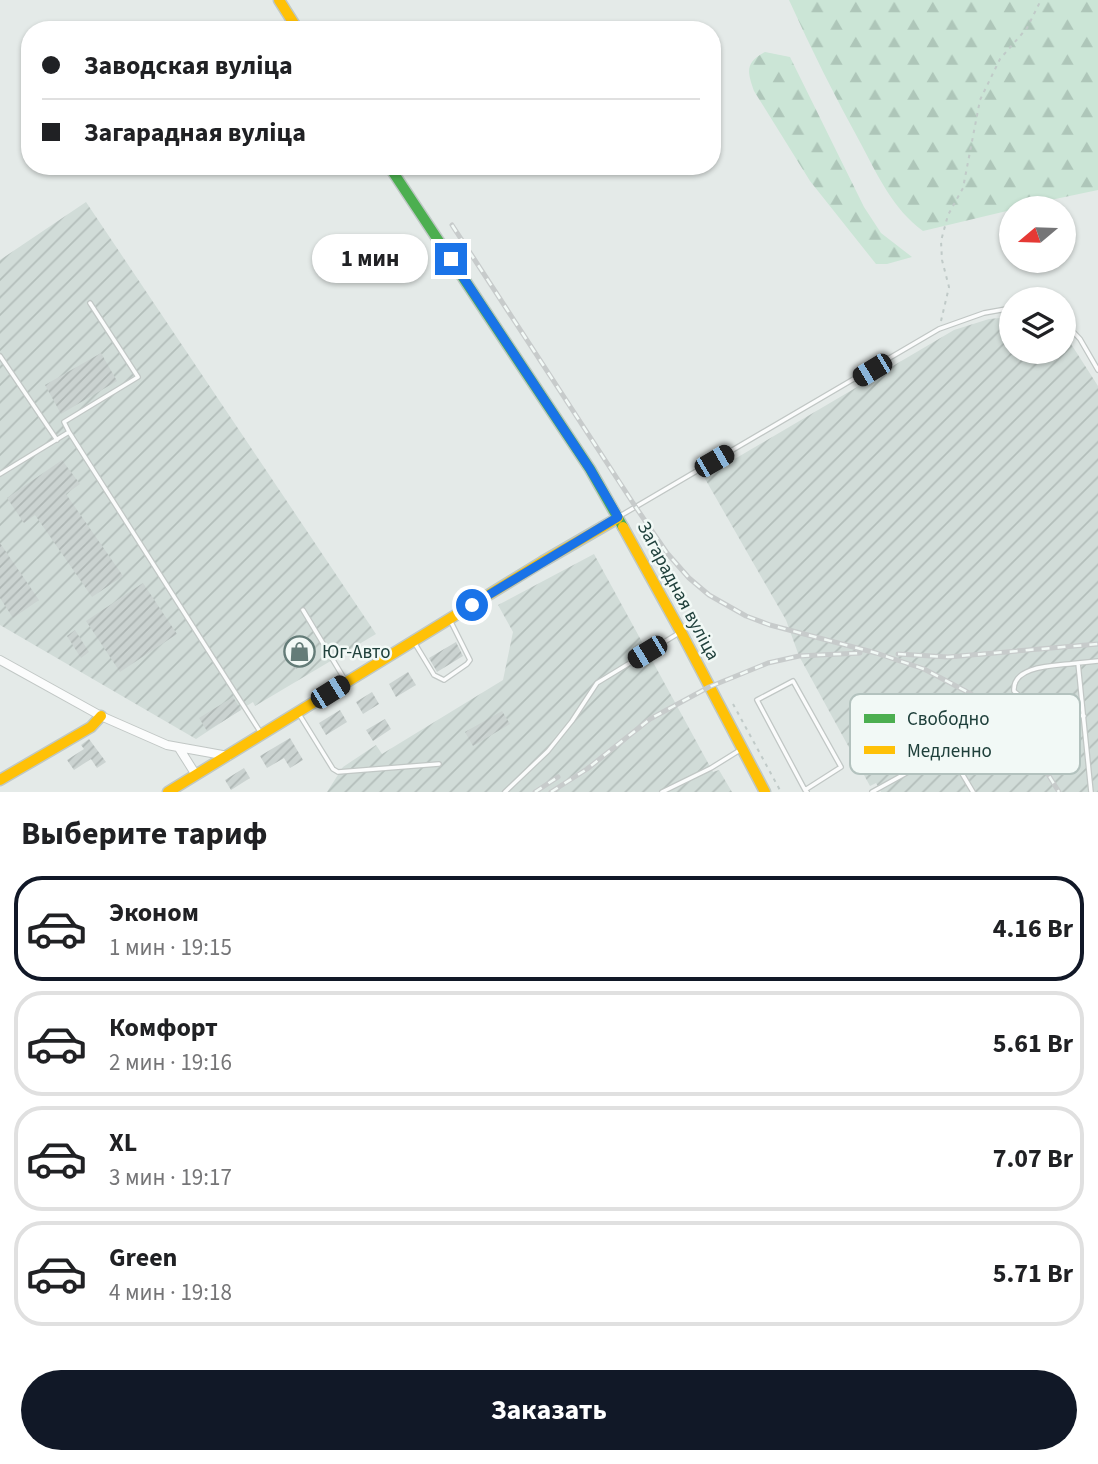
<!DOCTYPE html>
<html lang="ru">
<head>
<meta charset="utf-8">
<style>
	:root { --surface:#fff; --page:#f2f2f2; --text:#202124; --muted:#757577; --line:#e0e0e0; --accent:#111827 }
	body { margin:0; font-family:"Source Sans 3",sans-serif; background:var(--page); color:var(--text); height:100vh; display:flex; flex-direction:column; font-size:26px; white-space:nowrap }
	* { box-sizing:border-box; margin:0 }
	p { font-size:23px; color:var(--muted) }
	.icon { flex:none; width:38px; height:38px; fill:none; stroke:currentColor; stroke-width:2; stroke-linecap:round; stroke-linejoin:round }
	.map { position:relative; height:792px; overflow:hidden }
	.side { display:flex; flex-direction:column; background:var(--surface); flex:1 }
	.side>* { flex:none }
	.guide { position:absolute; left:21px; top:21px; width:700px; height:154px; border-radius:28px; box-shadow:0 2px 5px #0004; display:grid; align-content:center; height:154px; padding:0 21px; background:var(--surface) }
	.needle { width:46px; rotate:251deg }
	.buttons { position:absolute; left:999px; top:196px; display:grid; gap:14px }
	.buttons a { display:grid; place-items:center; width:77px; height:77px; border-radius:50%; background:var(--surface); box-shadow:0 2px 5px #0004; font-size:35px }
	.end { position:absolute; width:32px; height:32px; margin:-16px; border:9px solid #1a73e8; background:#fff; box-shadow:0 0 0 4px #fff }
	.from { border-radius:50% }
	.bubble { position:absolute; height:49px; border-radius:24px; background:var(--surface); box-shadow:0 2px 5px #0004; font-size:23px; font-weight:700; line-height:49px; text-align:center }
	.car { position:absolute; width:21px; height:42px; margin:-21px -10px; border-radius:9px; box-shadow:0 0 5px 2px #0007; background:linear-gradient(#222 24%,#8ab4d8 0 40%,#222 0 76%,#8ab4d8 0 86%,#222 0) }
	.guide b { display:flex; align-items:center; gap:24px; height:66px; font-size:26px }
	.guide b+b { border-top:2px solid var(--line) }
	.guide i { width:18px; height:18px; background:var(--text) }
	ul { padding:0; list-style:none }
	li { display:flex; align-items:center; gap:21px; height:105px; margin:0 14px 10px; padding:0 7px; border:4px solid var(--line); border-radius:28px }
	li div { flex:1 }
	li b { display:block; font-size:26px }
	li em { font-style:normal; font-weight:700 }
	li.selected { border-color:var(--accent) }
	li>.icon { width:63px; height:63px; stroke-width:1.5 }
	h2 { padding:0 21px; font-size:32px; line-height:84px }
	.cta { display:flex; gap:14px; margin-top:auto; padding:14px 21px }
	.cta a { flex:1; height:80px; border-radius:42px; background:var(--accent); color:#fff; font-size:28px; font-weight:700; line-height:80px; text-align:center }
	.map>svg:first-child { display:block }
	.industrial { fill:url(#industrial-furrows) }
	.forest { fill:url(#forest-firs) }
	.building { fill:url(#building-hatch) }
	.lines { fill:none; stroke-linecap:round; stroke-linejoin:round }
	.lane-casing { stroke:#c1c7c5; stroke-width:6 }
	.street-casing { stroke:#c1c7c5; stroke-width:10 }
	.fast-casing { stroke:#bfc8c5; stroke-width:13 }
	.slow-casing { stroke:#bfc8c5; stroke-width:13 }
	.path { stroke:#c0cac8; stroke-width:2; stroke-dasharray:3.5 5; stroke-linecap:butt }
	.lane { stroke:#fbfcfc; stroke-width:3.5 }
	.street { stroke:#fbfcfc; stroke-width:8 }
	.fast { stroke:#4caf50; stroke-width:10 }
	.slow { stroke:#ffc107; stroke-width:10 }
	.rail-casing { stroke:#c7cbcb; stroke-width:5 }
	.rail { stroke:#f2f9f6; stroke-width:2.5; stroke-dasharray:8; stroke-linecap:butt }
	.route { stroke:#1a73e8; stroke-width:9 }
	.labels { text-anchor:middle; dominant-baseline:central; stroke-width:5; stroke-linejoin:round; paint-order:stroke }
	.street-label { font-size:19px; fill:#1f403b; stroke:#f2f9f6 }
	.poi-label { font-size:19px; fill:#1f403b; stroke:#f2f9f6; text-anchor:start }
	.key { fill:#f2f9f6; stroke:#b3c2be; stroke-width:2 }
	.key-label { font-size:19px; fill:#1f403b }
</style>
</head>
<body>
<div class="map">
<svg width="1098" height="792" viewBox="0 0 1098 792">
	<defs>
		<pattern id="industrial-furrows" width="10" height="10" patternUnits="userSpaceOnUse" patternTransform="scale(1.75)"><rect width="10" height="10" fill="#d1dcd8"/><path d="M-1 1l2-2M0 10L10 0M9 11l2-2" fill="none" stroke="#b3beba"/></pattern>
		<pattern id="forest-firs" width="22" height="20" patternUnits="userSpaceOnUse" patternTransform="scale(1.75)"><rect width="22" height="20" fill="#cbe5d6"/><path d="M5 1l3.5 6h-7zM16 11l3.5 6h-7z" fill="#aec6b9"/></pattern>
		<pattern id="building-hatch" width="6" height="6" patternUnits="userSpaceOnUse" patternTransform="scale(1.75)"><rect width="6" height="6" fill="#cbd3d1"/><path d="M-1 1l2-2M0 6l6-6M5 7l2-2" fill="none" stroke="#aeb6b4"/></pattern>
	</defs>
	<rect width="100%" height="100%" fill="#e4eae8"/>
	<path class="industrial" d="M 86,202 L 376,634 L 255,706 L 253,702 L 245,707 L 196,739 L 0,625 L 0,260 Z
		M 1011,317 L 1012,352 L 1064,352 L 1064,333 L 1098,386 L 1098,792 L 881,792 L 876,783 L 870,786 L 799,656 L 786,620 L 704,477 L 954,330 L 989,319 Z
		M 594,554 L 713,772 L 719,770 L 732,792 L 327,792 L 343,767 L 376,745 L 382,754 L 503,680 L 513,632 L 498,605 Z"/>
	<path class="forest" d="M 789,0 L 1098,0 L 1098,190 L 1012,208 L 1011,210 L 923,231 C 893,209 878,176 861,144 C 835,97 811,49 789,0 Z
		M 765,52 L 790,57 L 864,207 L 881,233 L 912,257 L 887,264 L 876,264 L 810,181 L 754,91 C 747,71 745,63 765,52 Z"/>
	<path class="building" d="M 101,353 L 117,381 L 61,414 L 45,385 Z
		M 62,460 L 80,484 L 66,494 L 123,576 L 92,597 L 35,515 L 24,523 L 7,498 Z
		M 0,543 L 39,600 L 13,618 L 0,598 Z
		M 143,583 L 177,634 L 120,672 L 86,621 Z
		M 75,630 L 89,652 L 81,658 L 67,636 Z
		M 301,635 L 315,658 L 296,669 L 283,646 Z
		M 456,642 L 463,656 L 437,672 L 429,658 Z
		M 408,672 L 416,685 L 396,697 L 389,684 Z
		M 372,692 L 379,704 L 363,714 L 356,702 Z
		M 233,697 L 241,710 L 207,731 L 199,718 Z
		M 340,710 L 347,722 L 326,735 L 319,723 Z
		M 502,711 L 510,724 L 473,746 L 465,732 Z
		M 385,719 L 391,729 L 373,741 L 366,730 Z
		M 290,738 L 303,760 L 290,768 L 284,758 L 267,768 L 260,756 Z
		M 89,739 L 106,762 L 97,768 L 91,759 L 74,770 L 67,760 L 84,749 L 81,745 Z
		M 244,768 L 250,778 L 231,790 L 225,780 Z"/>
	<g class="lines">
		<defs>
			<path id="lane" d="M 1064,322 L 1080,339 L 1098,370
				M 0,356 L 57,440
				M 69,432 L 64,422 L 138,377 L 90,303
				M 0,474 L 69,432 L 261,733
				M 620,516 L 939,329 L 984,313 L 1012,308
				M 303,610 L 345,680
				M 414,642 L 434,675 L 444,680 L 467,664 L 470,660 L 451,622
				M 1078,663 L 1098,661
				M 299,714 L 333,769 L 338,772 L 439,764
				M 1084,716 C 1060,713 1032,709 1014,691 C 1012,664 1059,666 1078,663 L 1091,792
				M 805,790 L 841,767 L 793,681 L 757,700 L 805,790 L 807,792
				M 505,792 L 548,751 L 572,721 L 597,683 L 679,633
				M 662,792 L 711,768 L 740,750
				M 872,792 L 948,750 L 973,792"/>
			<path id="street" d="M 0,660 L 101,716 L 167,745 L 228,756
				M 179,748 L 196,775"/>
			<path id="fast" d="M 389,166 L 590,469 L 623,527"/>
			<path id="slow" d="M 279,0 L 298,30
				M 623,527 L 681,632 L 765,792
				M 0,780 L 91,727 L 101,716
				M 168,792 L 542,562 L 618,518"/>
		</defs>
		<use href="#lane" class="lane-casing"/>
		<use href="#street" class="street-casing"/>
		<use href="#fast" class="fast-casing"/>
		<use href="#slow" class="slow-casing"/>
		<path class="path" d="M 941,321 L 949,287 L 942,260 L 941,241 L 948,215 L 963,188 L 980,100 L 1000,59 L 1027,28 L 1041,0
			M 733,704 L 781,792"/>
		<use href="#lane" class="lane"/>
		<use href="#street" class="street"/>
		<use href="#fast" class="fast"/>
		<use href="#slow" class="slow"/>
		<defs>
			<path id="rail" d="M 452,225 L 635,506 L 667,553 L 689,578 L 709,595 L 746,616 L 770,625 L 876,653 L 924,669 L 971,694 L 996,713 L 1038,758 L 1059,792
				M 898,654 L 948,657 L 1098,644
				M 535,792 L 558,777
				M 551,792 L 587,769 L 650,719 L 709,687 L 768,663 L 799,656 L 860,653"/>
		</defs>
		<use href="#rail" class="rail-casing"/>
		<use href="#rail" class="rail"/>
	</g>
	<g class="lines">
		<path class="route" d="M 451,259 L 590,469 L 618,517 L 472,605"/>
	</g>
	<defs>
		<symbol id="shop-ring" viewBox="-11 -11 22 22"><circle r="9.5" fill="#f2f9f6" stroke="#647c78" stroke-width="1.5"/><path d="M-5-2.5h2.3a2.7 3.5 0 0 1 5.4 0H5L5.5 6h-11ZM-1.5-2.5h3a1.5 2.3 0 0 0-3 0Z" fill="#647c78"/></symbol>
	</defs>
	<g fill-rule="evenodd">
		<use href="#shop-ring" x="282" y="634" width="35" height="35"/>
	</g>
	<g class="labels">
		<g class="street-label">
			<text transform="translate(678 591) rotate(62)">Загарадная вуліца</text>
		</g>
		<g class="poi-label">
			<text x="322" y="652">Юг-Авто</text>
		</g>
	</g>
	<rect x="850" y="694" width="230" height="80" rx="10" class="key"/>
	<rect x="864" y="714" width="31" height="9" fill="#4caf50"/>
	<rect x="864" y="746" width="31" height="8" fill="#ffc107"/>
	<g class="key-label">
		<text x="907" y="725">Свободно</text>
		<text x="907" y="757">Медленно</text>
	</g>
</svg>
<div class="buttons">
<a><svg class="needle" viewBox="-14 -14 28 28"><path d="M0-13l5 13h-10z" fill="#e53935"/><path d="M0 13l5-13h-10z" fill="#757577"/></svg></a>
<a><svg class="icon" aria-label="layers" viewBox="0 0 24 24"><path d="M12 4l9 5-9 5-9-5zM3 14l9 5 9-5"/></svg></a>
</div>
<i class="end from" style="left:472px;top:605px"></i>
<i class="end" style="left:451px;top:259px"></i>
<div class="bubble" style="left:312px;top:234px;width:116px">1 мин</div>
<i class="car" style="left:872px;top:370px;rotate:239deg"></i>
<i class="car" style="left:714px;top:461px;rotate:60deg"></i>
<i class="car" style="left:647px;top:652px;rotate:239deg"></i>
<i class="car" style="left:330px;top:692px;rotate:58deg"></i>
<div class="guide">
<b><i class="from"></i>Заводская вуліца</b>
<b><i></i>Загарадная вуліца</b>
</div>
</div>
<section class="side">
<h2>Выберите тариф</h2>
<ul>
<li class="selected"><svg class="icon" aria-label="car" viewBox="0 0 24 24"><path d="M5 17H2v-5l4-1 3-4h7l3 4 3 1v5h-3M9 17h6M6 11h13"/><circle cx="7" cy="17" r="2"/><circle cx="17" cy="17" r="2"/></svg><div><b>Эконом</b><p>1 мин · 19:15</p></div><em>4.16 Br</em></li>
<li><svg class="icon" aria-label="car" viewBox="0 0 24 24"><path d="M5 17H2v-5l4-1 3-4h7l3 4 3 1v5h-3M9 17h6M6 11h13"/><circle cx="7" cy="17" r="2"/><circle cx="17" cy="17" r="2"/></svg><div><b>Комфорт</b><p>2 мин · 19:16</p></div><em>5.61 Br</em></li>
<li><svg class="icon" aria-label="car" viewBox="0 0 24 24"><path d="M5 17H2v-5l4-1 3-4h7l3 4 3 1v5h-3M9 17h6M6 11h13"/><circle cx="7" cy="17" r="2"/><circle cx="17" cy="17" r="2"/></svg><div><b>XL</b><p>3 мин · 19:17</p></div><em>7.07 Br</em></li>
<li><svg class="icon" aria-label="car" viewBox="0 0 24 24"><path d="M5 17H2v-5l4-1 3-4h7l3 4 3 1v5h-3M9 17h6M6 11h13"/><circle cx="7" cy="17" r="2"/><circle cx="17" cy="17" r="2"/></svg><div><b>Green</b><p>4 мин · 19:18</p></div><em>5.71 Br</em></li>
</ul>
<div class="cta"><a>Заказать</a></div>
</section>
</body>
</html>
